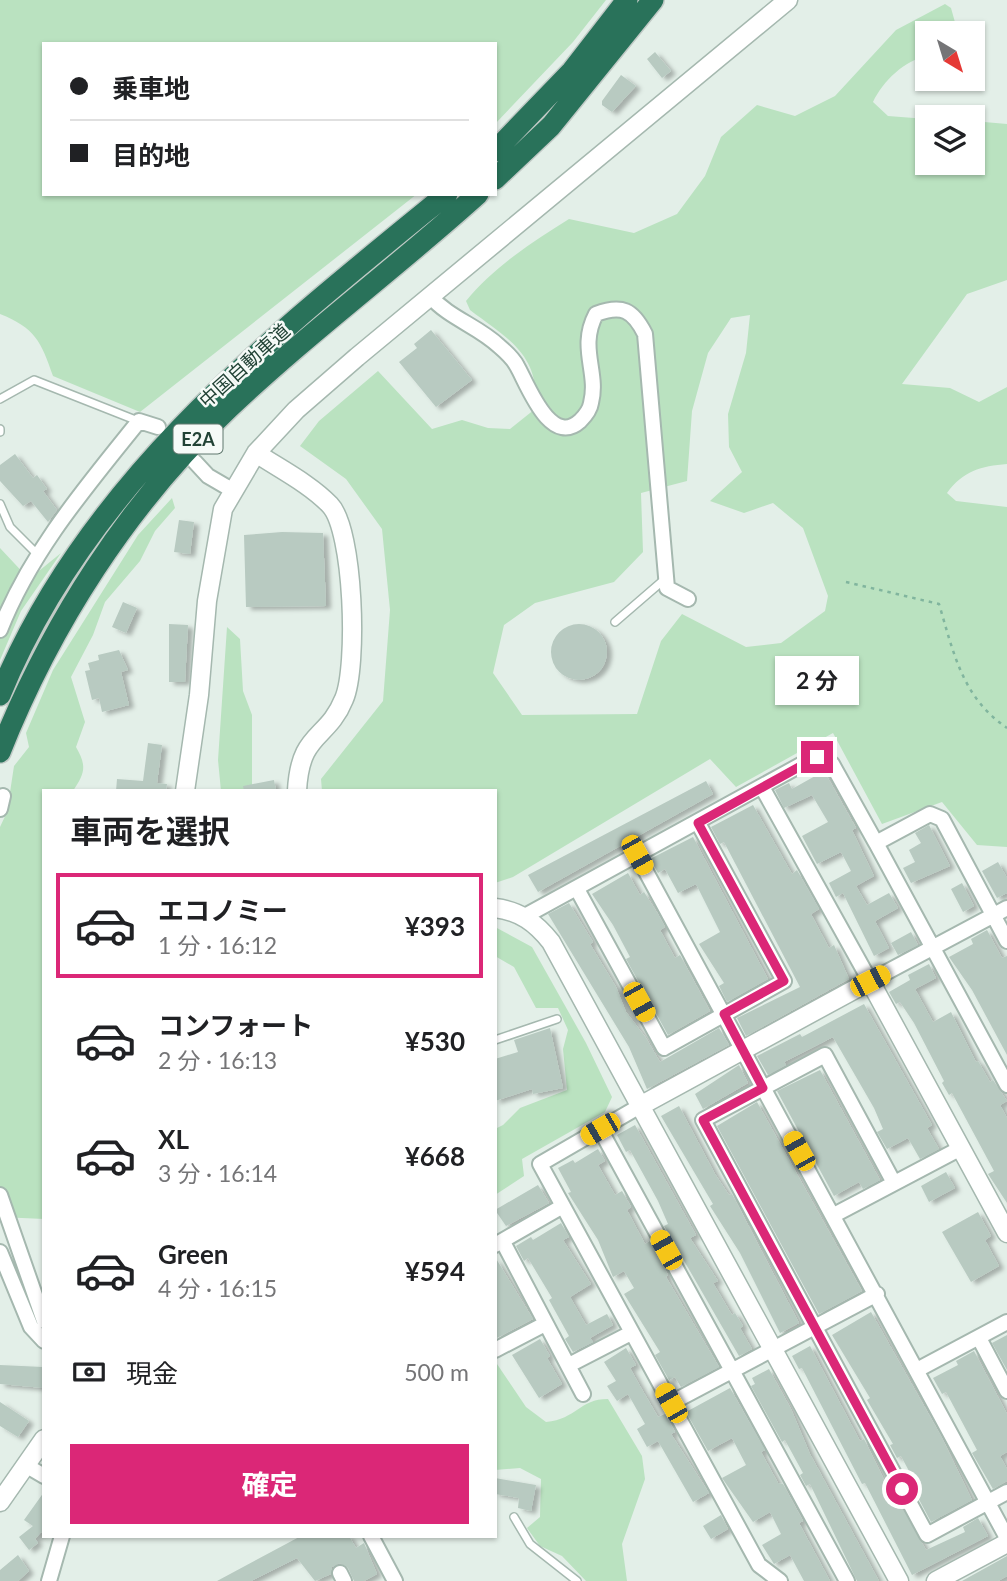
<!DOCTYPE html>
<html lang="ja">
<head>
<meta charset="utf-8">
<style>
	:root { --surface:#fff; --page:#f6f6f6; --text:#202124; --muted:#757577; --line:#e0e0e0; --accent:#db2777 }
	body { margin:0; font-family:Lato,"Noto Sans JP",sans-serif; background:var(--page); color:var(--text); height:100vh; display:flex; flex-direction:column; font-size:26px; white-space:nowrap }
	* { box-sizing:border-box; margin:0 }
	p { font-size:23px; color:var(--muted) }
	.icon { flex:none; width:38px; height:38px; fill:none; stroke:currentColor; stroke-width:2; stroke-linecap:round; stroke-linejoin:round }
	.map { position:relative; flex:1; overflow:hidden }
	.panel { position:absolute; left:42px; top:789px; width:455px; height:749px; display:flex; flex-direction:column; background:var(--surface); border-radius:0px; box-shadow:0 2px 5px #0004 }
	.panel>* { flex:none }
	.hud { position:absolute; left:42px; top:42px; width:455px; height:154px; border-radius:0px; box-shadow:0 2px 5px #0004; display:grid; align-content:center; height:154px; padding:0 28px; background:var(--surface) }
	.needle { width:46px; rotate:142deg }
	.buttons { position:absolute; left:915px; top:21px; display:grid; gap:14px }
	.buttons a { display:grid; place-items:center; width:70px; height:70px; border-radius:0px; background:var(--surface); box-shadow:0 2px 5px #0004; font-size:35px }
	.end { position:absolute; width:32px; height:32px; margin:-16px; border:9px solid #db2777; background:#fff; box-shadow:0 0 0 4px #fff }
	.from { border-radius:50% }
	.bubble { position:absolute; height:49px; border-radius:0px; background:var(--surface); box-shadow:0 2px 5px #0004; font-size:23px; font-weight:700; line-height:49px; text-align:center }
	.car { position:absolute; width:21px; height:42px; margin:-21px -10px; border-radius:9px; box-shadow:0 0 5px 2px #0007; background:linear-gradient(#f5c518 24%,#345 0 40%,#f5c518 0 76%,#345 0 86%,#f5c518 0) }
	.hud b { display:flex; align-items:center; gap:24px; height:66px; font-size:26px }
	.hud b+b { border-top:2px solid var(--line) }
	.hud i { width:18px; height:18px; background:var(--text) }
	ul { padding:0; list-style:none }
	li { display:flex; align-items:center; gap:21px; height:105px; margin:0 14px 10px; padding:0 14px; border:4px solid transparent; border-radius:0px }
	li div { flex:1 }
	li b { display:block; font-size:26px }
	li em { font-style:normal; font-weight:700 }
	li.current { border-color:var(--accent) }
	li>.icon { width:63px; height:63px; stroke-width:1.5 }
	h2 { padding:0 28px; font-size:32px; line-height:84px }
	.pay { display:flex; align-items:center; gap:18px; height:77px; padding:0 28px; font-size:26px }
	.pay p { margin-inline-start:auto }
	.action { display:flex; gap:14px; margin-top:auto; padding:14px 28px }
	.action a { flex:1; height:80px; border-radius:0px; background:var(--accent); color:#fff; font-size:28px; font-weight:700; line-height:80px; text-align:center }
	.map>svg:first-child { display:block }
	.green { fill:#bae2c0; fill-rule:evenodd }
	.building { fill:#b8cac1; filter:url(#shadow) }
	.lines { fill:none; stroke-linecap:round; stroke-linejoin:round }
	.service-casing { stroke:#a5b8af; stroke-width:10 }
	.minor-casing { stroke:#a5b8af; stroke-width:18 }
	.tertiary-casing { stroke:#a5b8af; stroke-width:21 }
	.motorway-casing { stroke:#c1cac6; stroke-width:24 }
	.path { stroke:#81b59e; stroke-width:2.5; stroke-dasharray:3.5 5; stroke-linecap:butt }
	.service { stroke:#fff; stroke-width:7 }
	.minor { stroke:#fff; stroke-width:14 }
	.tertiary { stroke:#fff; stroke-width:18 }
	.motorway { stroke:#29725a; stroke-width:21 }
	.route { stroke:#db2777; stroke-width:9 }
	.labels { text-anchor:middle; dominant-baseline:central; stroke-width:5; stroke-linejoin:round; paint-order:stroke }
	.shield { fill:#f5faf7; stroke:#61796f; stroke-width:2 }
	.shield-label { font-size:18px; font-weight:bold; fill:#214235 }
	.street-label { font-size:19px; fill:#214235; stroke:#f5faf7 }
</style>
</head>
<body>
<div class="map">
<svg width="1007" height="1581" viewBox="0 0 1007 1581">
	<defs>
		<filter id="shadow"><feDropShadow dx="5" dy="3" stdDeviation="2" flood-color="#0004"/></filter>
	</defs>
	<rect width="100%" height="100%" fill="#e3efe8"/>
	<path class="green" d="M 0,0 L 606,0 L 573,42 L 495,124 L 495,44 L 44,44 L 44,194 L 417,194 L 140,412 L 53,376 C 41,341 35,328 0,314 Z
		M 945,4 L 951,8 L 958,33 L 928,33 L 927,56 C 905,60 883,81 873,102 L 888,116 L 927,119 L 928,163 L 973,163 L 973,121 L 1007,124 L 1007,280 L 967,294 L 902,384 L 950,388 L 979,402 L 1007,387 L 1007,464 C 981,466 963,471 947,493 L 956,501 L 1007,507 L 1007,847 L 977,845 L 942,802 L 882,824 L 833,733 L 736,787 L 710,759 L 513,877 L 495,883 L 495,791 L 322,791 L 321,779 L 383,701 L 390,610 L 382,529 L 346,479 L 300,446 L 319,421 L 378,371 L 432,429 L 462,420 L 488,428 L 510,429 L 535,409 C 541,355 508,339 470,310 L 466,301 C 495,266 531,243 569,219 L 634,233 L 677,214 L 705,176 L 721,137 L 757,105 L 795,116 L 835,96 L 896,30 ZM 750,315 L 746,353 L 728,414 L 729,447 L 742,472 L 710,501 L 744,513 L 773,503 L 803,528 L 828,596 L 825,611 L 781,643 L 746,647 L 682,614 L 661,641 L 637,714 L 522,715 L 493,673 L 504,625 L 535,603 L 614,582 L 643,552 L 641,493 L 687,481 L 692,411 L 708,353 L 731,318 Z
		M 172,498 L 175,508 L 155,531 L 140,561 L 105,602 L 93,635 L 71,677 L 85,722 L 76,747 C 87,766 85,773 73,791 L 44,791 L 44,1219 L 0,1217 L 0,827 L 7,812 L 14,766 L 29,747 L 26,733 L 53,670 L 138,535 Z
		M 0,548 L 29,579 L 61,553 L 21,611 L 0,660 Z
		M 227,627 L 240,639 L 243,691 L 252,715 L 252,791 L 221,791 L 218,760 Z
		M 495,927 L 532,947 L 586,1043 L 612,1097 L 605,1112 L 522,1159 L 524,1176 L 495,1195 L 495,1129 L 503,1125 L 520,1108 L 567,1090 L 563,1049 L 568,1030 L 558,1008 L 536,1008 L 514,967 L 495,956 Z
		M 497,1364 L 526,1407 L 546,1422 C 577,1419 579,1399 608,1399 L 642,1456 L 645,1479 L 622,1544 L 627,1581 L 586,1581 L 562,1556 L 540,1546 L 527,1528 L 540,1517 L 541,1479 L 520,1468 L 495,1470 Z"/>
	<path class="building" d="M 655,52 L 671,71 L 662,78 L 647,59 Z
		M 621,75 L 636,86 L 612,112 L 602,105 L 602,101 Z
		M 431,330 L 472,380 L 436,407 L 399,362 L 417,348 L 414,344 Z
		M 15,454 L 33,478 L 37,475 L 47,489 L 43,491 L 57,510 L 48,522 L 31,501 L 23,506 L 0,481 L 0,465 Z
		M 179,520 L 194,522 L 190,554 L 174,552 Z
		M 282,532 L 323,533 L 326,606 L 246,607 L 244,535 Z
		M 123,602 L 137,608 L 126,633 L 112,627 Z
		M551 652a28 28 0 1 1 56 0a28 28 0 1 1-56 0Z
		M 169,624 L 188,625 L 185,682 L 169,682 Z
		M 119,650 L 128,670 L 121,672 L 129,705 L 102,712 L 99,698 L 92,700 L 85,671 L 90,670 L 88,663 L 99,660 L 98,655 Z
		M 148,743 L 162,745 L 157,783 L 167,784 L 166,791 L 116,791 L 117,779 L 143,781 Z
		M 824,771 L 856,828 L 852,830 L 874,876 L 856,886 L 867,905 L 889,893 L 898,908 L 875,921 L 889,948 L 874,956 L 843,893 L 836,897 L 829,883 L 851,871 L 841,852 L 817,864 L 802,836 L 828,822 L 812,795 L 784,808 L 775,790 L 789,783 L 792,789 Z
		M 274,780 L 276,791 L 244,791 L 243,786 Z
		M 706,781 L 713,794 L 538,892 L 528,875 Z
		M 753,805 L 792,874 L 797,870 L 819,909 L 811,914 L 829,948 L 834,945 L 849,979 L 746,1036 L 737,1018 L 800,987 L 724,842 L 720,844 L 711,827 Z
		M 929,825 L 950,866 L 911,883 L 903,868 L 915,862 L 909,850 L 921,843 L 915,833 Z
		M 693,837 L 768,979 L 727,1002 L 719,986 L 724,983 L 699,944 L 720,932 L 696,884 L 678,893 L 665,869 L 658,873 L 650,859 Z
		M 998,862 L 1007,878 L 1007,893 L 997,898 L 982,871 Z
		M 628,873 L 640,895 L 644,892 L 658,914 L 665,927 L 660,930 L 675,958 L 680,955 L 710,1011 L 668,1035 L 626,959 L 630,957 L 613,925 L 592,894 Z
		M 962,883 L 974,906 L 963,912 L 951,889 Z
		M 569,903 L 593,942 L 590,944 L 616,987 L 626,1012 L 646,1038 L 660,1062 L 719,1028 L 729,1045 L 647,1089 L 629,1047 L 548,914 Z
		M 987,930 L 1002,958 L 1007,956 L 1007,1055 L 972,990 L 949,957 L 973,944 L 971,939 Z
		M 911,932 L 918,945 L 898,955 L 891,943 Z
		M 929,964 L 936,978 L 915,989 L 933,1022 L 951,1012 L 976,1062 L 978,1061 L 990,1082 L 993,1080 L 1007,1101 L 1000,1105 L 1007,1118 L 1007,1203 L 988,1174 L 994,1171 L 952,1093 L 949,1095 L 942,1083 L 944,1081 L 914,1023 L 900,1002 L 896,1004 L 889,992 L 910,980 L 908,975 Z
		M 864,1004 L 932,1125 L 927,1128 L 939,1149 L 920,1159 L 908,1138 L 887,1149 L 877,1132 L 883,1129 L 874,1108 L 833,1037 L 784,1062 L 786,1065 L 768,1075 L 757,1056 L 800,1034 L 802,1037 Z
		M 550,1028 L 563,1088 L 533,1094 L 532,1089 L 495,1101 L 495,1059 L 518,1052 L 514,1040 Z
		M 739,1065 L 748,1083 L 703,1109 L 695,1094 Z
		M 820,1070 L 880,1180 L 863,1189 L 859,1182 L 834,1196 L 777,1091 Z
		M 757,1102 L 862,1291 L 819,1314 L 717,1126 Z
		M 679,1106 L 715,1174 L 729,1195 L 732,1194 L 799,1323 L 780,1333 L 740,1253 L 710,1206 L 713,1204 L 661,1116 Z
		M 635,1125 L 696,1235 L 690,1238 L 718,1281 L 713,1283 L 732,1315 L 735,1313 L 743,1326 L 740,1328 L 752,1349 L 739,1356 L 664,1226 L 668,1224 L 658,1201 L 630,1150 L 626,1152 L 617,1135 Z
		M 598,1149 L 605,1161 L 598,1165 L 615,1195 L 622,1191 L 631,1207 L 627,1210 L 645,1244 L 650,1241 L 668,1275 L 666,1277 L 719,1367 L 681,1387 L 675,1377 L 669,1380 L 655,1355 L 660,1352 L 624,1294 L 634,1288 L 624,1271 L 613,1277 L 598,1240 L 568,1193 L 571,1192 L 558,1168 L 573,1160 L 575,1163 Z
		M 946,1172 L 955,1188 L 929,1202 L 921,1186 Z
		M 538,1185 L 549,1203 L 506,1226 L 495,1210 Z
		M 978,1212 L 991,1236 L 985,1240 L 999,1266 L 971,1282 L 942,1232 Z
		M 561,1223 L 569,1237 L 563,1240 L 591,1284 L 570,1297 L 586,1325 L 607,1314 L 613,1325 L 590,1338 L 593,1342 L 573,1352 L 565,1339 L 569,1336 L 549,1300 L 552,1298 L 528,1258 L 524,1261 L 516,1246 L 531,1237 L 533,1240 Z
		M 495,1257 L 533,1319 L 495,1339 Z
		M 871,1312 L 941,1436 L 972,1500 L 931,1522 L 914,1490 L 918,1488 L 901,1456 L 897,1458 L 890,1445 L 893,1444 L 867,1400 L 870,1398 L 832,1335 Z
		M 1007,1335 L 1007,1370 L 992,1343 Z
		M 540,1339 L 550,1356 L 547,1358 L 562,1384 L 539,1398 L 512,1355 Z
		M 810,1346 L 860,1441 L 864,1439 L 897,1506 L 900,1504 L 926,1550 L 965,1532 L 963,1527 L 978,1518 L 988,1536 L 912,1575 L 865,1483 L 862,1484 L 802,1368 L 799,1369 L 792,1356 Z
		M 626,1348 L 636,1365 L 630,1368 L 640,1386 L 658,1417 L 665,1414 L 675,1432 L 671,1434 L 709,1493 L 693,1502 L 658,1441 L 647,1447 L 637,1429 L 645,1424 L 628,1394 L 617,1401 L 607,1386 L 616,1381 L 604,1362 Z
		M 974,1351 L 1007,1414 L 1007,1452 L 1000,1456 L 1007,1469 L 1007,1481 L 993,1489 L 972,1453 L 977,1450 L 946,1392 L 942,1394 L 933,1378 L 958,1365 L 956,1361 Z
		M 0,1365 L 43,1367 L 44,1388 L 0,1384 Z
		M 769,1369 L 791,1409 L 810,1454 L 879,1581 L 857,1581 L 810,1484 L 806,1486 L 800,1475 L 803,1473 L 785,1440 L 782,1442 L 751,1386 L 755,1384 L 752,1378 Z
		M 730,1388 L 765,1450 L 761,1452 L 778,1483 L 783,1484 L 803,1521 L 799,1523 L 830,1581 L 804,1581 L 790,1555 L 774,1564 L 762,1545 L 781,1534 L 770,1512 L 753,1522 L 722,1478 L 746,1465 L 732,1438 L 708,1451 L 686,1412 Z
		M 0,1402 L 29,1421 L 18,1437 L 0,1426 Z
		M 495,1478 L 536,1485 L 531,1511 L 518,1508 L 519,1498 L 495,1494 Z
		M 44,1492 L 44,1534 L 41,1532 L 35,1539 L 38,1543 L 29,1550 L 19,1537 L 33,1526 L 24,1520 Z
		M 721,1515 L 728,1529 L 711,1539 L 703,1526 Z
		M 301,1536 L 349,1536 L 356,1548 L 364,1543 L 377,1574 L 364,1581 L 354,1581 L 348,1568 L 340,1563 L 332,1567 L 331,1574 L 315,1581 L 297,1558 L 251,1581 L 217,1581 Z
		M 18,1555 L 29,1571 L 18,1581 L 0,1581 L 0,1570 Z
		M 1007,1556 L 1007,1576 L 998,1581 L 962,1581 Z"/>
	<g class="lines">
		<defs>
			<path id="service" d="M 0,399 L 34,380 L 138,421
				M 0,429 L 0,432
				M 0,504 L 10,527 L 37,554
				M 615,622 L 666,578
				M 495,1040 L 557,1019
				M 514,1517 L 530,1544 L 577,1581"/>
			<path id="minor" d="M 430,296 C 449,318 478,326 499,346 C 506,352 513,358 517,366 C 527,383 550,448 580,421 C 585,416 590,410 591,403 C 599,372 578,348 596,314 C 622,304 633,310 645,334 L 667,588 L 688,599
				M 195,462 L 208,476 L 232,490
				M 0,630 C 31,551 86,487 139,421 L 158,427
				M 762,787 L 870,981 L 1007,908
				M 0,809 L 3,796
				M 876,843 L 1007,1085
				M 637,855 L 1007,1538
				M 577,889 L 664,1048 L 784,981 L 698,823
				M 525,916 L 817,756 L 832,764 L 876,843 L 930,814 L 942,819 L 1007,941
				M 640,1106 L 540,1164 L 759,1565 L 780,1581
				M 600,1129 L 847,1581
				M 894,1183 L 825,1055 L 703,1120 L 927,1535 L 1007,1492
				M 0,1195 L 44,1321
				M 834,1215 L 961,1148
				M 503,1242 L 583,1394
				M 495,1245 L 563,1206
				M 0,1252 L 31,1327 L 44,1341
				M 979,1338 L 1007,1391
				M 495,1350 L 545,1324
				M 569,1365 L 631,1333
				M 917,1370 L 1007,1322
				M 671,1403 L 877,1294
				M 27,1466 L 44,1476
				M 371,1536 L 395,1581
				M 340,1573 L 344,1581
				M 49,1581 L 62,1536"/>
			<path id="tertiary" d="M 256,453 C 280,469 310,484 330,505 C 354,530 358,667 344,699 C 327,741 300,731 297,791
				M 185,791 L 199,695 L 207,601 L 223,509 L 256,453 L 296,410 L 357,357 L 788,0
				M 495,908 C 520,911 536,923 551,942 L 899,1581
				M 640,1106 L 870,981 L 1007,1233
				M 0,1502 L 44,1439
				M 936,1581 L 1007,1543"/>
			<path id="motorway" d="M 495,151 L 572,71 L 627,0
				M 495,179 L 551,126 L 653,0
				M 0,695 C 87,481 273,336 447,194
				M 0,752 C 51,624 127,505 228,409 C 308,333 396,268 478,194"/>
		</defs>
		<use href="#service" class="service-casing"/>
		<use href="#minor" class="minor-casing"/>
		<use href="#tertiary" class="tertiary-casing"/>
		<use href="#motorway" class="motorway-casing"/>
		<path class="path" d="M 846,582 L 939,604 C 954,654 962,697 1007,728"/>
		<use href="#service" class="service"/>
		<use href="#minor" class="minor"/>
		<use href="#tertiary" class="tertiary"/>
		<use href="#motorway" class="motorway"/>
	</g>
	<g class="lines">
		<path class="route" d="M 817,757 L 698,823 L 784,981 L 724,1014 L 763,1088 L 703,1120 L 902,1489"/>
	</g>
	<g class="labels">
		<rect class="shield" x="173.5" y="424.5" width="49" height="29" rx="5"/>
		<g class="shield-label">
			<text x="198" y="439">E2A</text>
		</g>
		<g class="street-label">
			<text transform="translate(244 365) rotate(-42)">中国自動車道</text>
		</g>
	</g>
</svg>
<div class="buttons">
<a><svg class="needle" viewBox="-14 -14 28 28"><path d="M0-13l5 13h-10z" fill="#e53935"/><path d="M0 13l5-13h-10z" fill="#757577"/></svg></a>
<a><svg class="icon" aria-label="layers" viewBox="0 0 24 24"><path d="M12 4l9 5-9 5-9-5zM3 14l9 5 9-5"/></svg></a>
</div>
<i class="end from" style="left:902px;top:1489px"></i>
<i class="end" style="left:817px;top:757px"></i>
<div class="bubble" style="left:775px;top:656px;width:84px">2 分</div>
<i class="car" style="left:637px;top:855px;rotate:151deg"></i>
<i class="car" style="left:870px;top:981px;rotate:63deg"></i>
<i class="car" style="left:639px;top:1002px;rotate:151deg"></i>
<i class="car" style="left:600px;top:1129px;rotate:240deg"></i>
<i class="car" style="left:799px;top:1151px;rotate:331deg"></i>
<i class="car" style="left:666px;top:1250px;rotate:331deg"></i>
<i class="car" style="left:671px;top:1403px;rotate:330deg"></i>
<div class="hud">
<b><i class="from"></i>乗車地</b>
<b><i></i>目的地</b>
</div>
<section class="panel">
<h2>車両を選択</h2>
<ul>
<li class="current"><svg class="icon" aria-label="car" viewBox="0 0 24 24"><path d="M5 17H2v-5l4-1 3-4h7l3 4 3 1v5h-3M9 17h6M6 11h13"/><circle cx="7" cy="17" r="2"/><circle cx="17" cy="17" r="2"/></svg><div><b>エコノミー</b><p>1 分 · 16:12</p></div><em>¥393</em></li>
<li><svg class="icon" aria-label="car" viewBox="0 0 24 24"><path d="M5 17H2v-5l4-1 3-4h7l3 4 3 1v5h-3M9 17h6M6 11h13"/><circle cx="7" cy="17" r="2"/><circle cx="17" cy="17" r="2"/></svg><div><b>コンフォート</b><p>2 分 · 16:13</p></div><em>¥530</em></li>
<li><svg class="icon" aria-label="car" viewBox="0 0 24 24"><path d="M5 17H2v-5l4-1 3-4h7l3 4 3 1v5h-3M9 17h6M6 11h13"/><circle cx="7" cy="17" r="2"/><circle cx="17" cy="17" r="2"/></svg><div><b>XL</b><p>3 分 · 16:14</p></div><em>¥668</em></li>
<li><svg class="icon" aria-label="car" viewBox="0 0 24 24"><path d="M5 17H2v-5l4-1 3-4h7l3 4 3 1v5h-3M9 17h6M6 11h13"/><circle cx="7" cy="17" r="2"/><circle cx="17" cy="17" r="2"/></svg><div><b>Green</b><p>4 分 · 16:15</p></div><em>¥594</em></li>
</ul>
<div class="pay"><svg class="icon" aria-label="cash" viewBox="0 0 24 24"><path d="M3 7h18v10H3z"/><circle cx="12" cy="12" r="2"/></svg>現金<p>500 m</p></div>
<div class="action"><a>確定</a></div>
</section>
</div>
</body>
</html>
